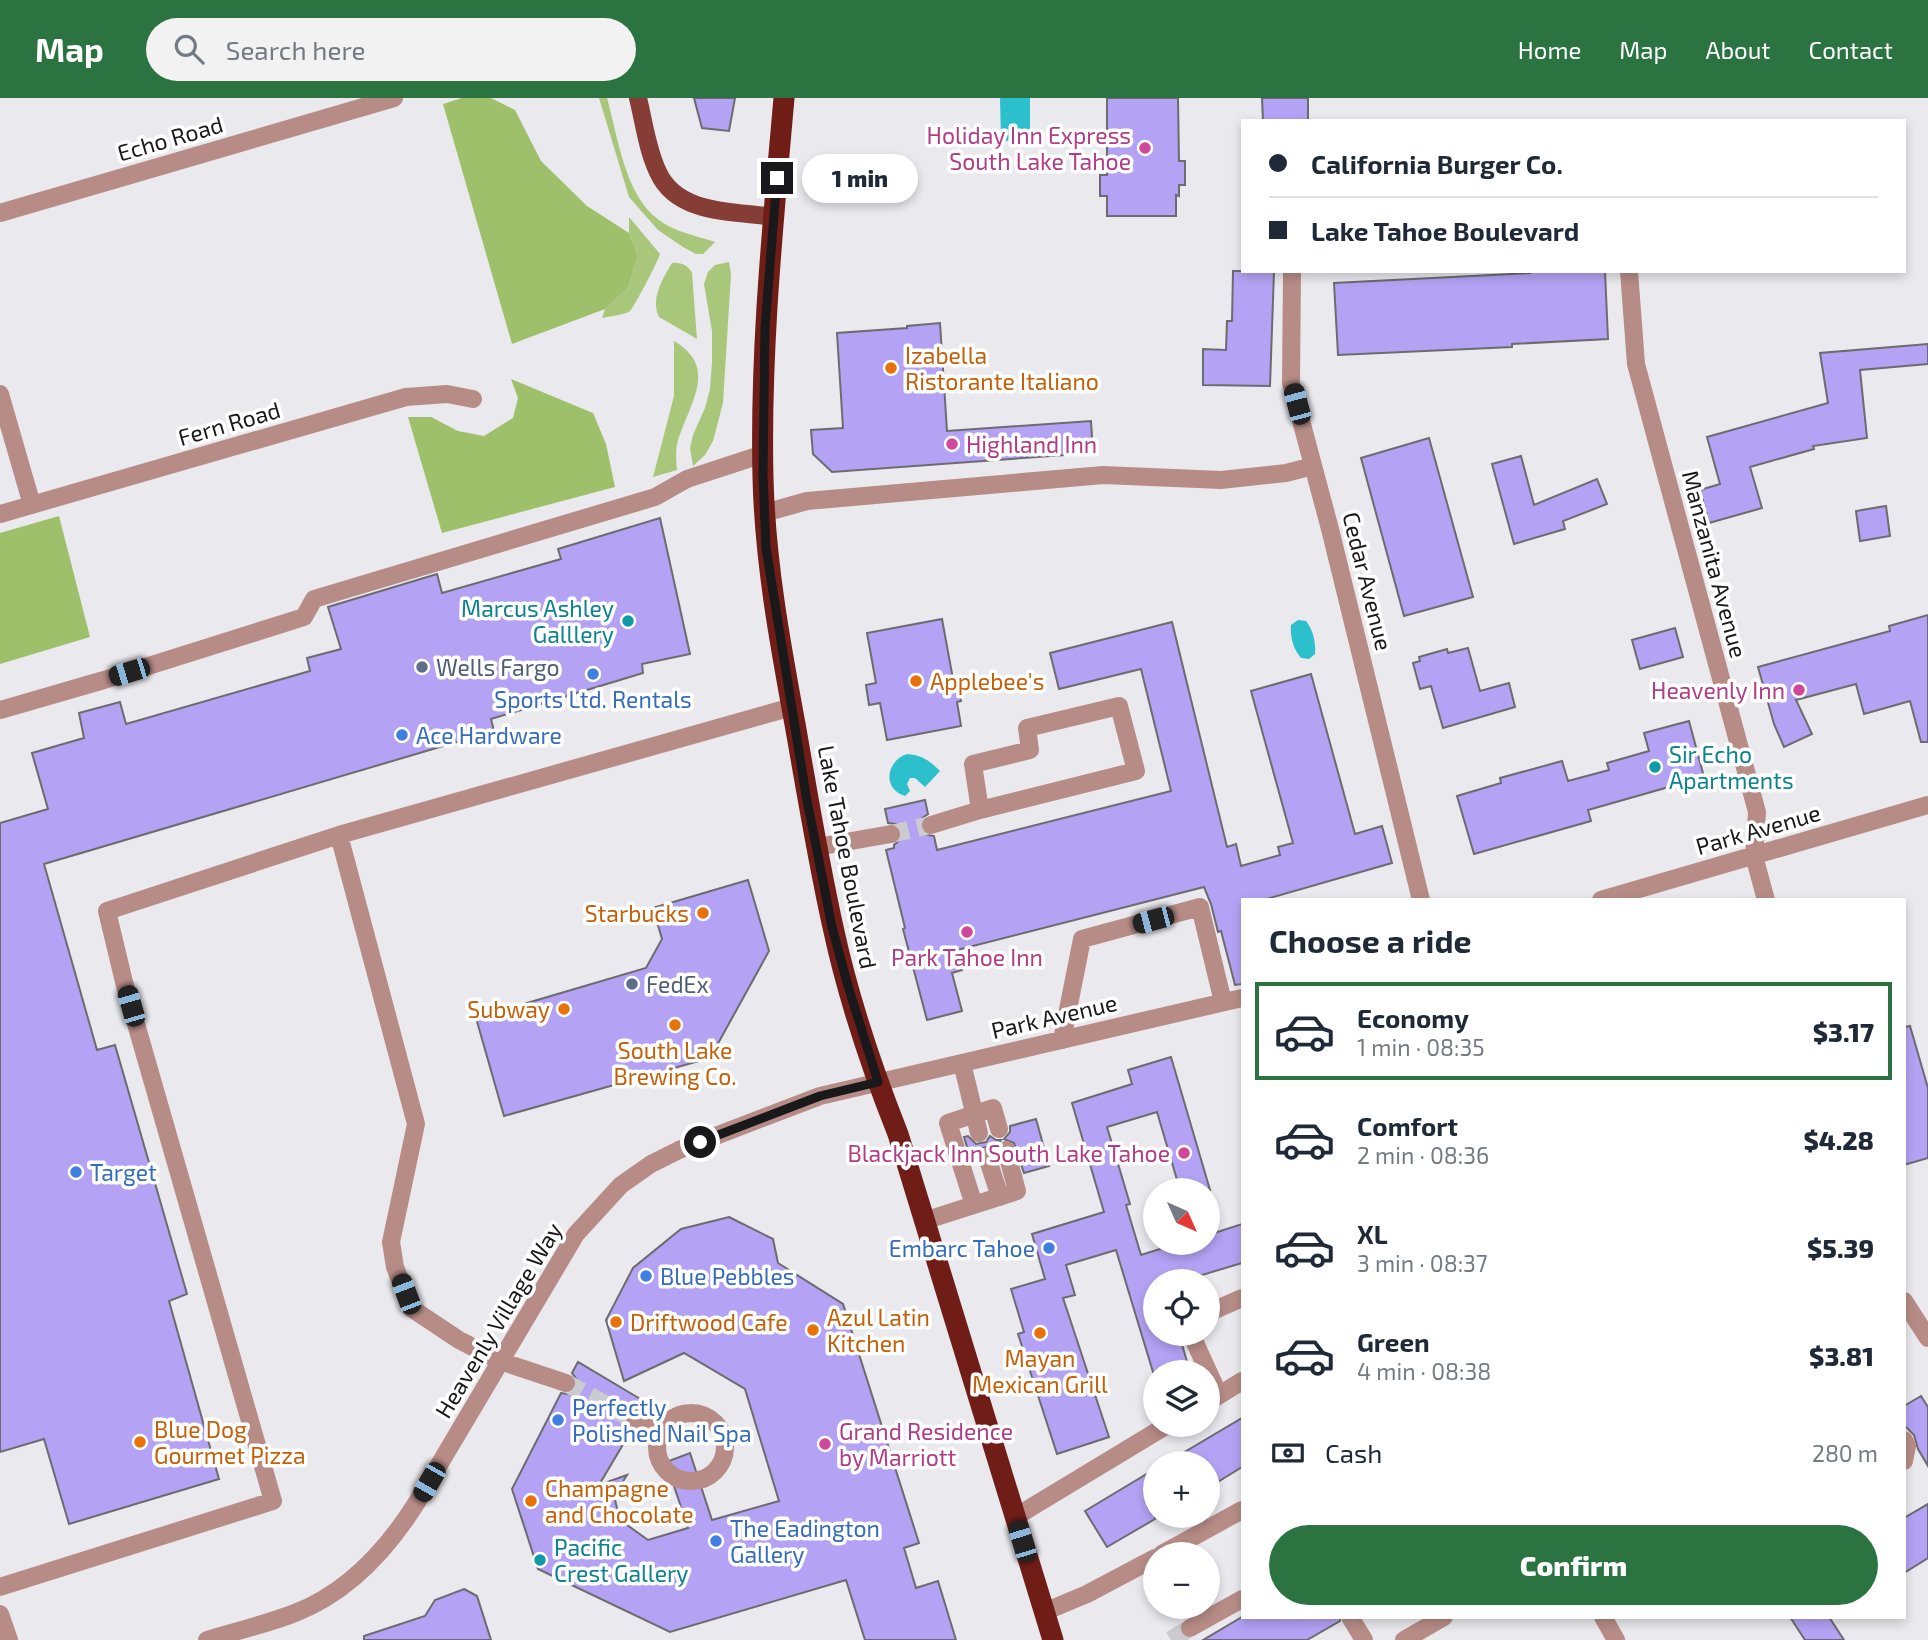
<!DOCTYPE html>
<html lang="en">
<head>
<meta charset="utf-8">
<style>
	:root { --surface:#fff; --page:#f2f2f3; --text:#1f2937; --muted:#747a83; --line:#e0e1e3; --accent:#2b7441 }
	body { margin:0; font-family:"Exo 2",sans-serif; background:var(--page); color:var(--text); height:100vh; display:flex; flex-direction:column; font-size:26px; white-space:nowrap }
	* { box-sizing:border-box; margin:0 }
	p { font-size:23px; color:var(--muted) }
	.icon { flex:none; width:38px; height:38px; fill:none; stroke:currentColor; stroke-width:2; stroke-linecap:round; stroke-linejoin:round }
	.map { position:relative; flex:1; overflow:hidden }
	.drawer { position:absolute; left:1241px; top:800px; width:665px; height:721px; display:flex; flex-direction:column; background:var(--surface); border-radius:0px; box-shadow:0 4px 10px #0003 }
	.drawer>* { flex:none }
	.guide { position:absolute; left:1241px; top:21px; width:665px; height:154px; border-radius:0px; box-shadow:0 4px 10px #0003; display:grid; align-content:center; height:154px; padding:0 28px; background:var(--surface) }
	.needle { width:46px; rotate:135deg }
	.fabs { position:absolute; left:1143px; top:1080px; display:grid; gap:14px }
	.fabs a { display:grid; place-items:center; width:77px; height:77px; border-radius:50%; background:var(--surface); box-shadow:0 4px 10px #0003; font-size:35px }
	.end { position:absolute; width:32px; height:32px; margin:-16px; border:9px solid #19181a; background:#fff; box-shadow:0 0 0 4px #fff }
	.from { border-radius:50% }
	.bubble { position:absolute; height:49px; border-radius:24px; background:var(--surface); box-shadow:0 4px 10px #0003; font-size:23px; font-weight:800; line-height:49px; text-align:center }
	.car { position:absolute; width:21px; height:42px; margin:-21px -10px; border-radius:9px; box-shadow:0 0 5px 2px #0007; background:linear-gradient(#222 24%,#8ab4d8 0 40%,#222 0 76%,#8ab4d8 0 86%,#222 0) }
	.guide b { display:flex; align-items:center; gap:24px; height:66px; font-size:26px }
	.guide b+b { border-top:2px solid var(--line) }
	.guide i { width:18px; height:18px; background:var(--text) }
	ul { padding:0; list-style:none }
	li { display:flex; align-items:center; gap:21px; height:98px; margin:0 14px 10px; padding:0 14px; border:4px solid transparent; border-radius:0px }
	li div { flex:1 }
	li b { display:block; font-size:26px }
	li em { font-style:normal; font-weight:800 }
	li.current { border-color:var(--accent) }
	li>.icon { width:63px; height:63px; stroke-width:1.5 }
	h2 { padding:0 28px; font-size:32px; line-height:84px }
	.pay { display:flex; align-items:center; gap:18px; height:77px; padding:0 28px; font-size:26px }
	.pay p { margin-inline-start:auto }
	.cta { display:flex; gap:14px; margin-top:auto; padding:14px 28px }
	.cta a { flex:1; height:80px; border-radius:42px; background:var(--accent); color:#fff; font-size:28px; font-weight:800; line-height:80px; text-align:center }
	header { display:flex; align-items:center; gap:42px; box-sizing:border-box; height:98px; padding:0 35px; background:var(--accent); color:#fff }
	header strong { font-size:33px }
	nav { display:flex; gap:38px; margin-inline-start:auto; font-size:24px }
	.search { width:490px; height:63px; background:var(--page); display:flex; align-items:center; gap:18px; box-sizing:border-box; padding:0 24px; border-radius:38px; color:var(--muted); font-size:26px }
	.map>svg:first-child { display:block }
	.green { fill:#a8c77b }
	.forest { fill:#9ec06b }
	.water { fill:#2bc0cb }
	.building { fill:#b4a2f4; stroke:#6c6b70; stroke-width:2 }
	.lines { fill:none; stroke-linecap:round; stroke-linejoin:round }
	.minor-tunnel { stroke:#cbcace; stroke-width:18; stroke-dasharray:18 9; stroke-linecap:butt }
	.minor { stroke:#b78c86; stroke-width:18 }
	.major { stroke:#853d35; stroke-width:18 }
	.highway { stroke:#711d17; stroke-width:21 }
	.route { stroke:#19181a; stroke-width:9 }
	.hotel-dot { fill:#d1479c; stroke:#fff; stroke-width:2.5 }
	.food-dot { fill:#e8710a; stroke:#fff; stroke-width:2.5 }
	.culture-dot { fill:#0f9aa8; stroke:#fff; stroke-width:2.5 }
	.service-dot { fill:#5c6f8a; stroke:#fff; stroke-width:2.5 }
	.shop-dot { fill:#3f7fe0; stroke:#fff; stroke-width:2.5 }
	.labels { text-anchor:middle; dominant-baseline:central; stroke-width:7; stroke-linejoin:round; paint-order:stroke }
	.hotel-label { font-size:23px; fill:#b23c85; stroke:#fff; text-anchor:end }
	.street-label { font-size:23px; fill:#19181a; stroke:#fff }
	.food-label { font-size:23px; fill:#c56008; stroke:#fff; text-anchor:start }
	.culture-label { font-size:23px; fill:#0d838f; stroke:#fff; text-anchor:start }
	.service-label { font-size:23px; fill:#4e5e75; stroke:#fff; text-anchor:start }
	.shop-label { font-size:23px; fill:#366cbe; stroke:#fff; text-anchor:start }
</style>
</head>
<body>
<header>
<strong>Map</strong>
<div class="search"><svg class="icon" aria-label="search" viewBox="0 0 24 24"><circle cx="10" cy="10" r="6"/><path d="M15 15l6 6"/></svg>Search here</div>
<nav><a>Home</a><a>Map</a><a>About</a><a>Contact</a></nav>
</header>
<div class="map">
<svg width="1928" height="1542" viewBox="0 0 1928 1542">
	<rect width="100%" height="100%" fill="#eae9ee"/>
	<path class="green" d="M 599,0 L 607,0 C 618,39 625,98 659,122 C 675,134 697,138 715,144 L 703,156 L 696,156 L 683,149 L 658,132 L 629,99 Z
		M 629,119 L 660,156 C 658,163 633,212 629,214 C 621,217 611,218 602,220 L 605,211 L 628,190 L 638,158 L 629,135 Z
		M 729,164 L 731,176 L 723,305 L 713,343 L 705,357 L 693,368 L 690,350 L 693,337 L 705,310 L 710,291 L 712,264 L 712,233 L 704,186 L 708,174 L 715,167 Z
		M 672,165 C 681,164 689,168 692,175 L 697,241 L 659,219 C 650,201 663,180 672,165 Z
		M 674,243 C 718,269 691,303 679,339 C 675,350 676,360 677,372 L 653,379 L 674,298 Z"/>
	<path class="forest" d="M 462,0 L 491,0 L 515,12 L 541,63 L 587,108 L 629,135 L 638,158 L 628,190 L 605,211 L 512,246 L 443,6 Z
		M 511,281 L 593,315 L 606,346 L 615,389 L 442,435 L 408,319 L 431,319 L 458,333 L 484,338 L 513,320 L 518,300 Z
		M 59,418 L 90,539 L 0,566 L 0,435 Z"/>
	<path class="water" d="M 1000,0 L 1030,0 L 1030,42 L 1001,43 Z
		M 1298,522 L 1306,523 C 1313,532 1316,544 1315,556 L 1309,561 L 1301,560 C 1293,550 1290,539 1291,527 Z
		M 907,656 C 922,657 930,663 940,673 L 925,689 L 915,680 L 910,680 L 907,686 L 910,693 L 905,698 C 882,691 886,663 907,656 Z"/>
	<path class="building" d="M 694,0 L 735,0 L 729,33 L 702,30 Z
		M 1107,0 L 1178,0 L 1179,63 L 1185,63 L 1185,87 L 1179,87 L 1179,98 L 1176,97 L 1176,118 L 1107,118 L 1107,98 L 1100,98 L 1100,77 L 1107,77 Z
		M 1262,0 L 1308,0 L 1308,23 L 1263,23 Z
		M 1233,173 L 1274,173 L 1270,288 L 1203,287 L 1203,251 L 1226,252 L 1227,223 L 1232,223 Z
		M 1530,173 L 1605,173 L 1608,241 L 1512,246 L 1512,249 L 1338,257 L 1334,185 L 1530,175 Z
		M 940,225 L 947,333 L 1091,323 L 1093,355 L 832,374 L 813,356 L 811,332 L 843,330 L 837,235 L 907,230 L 907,228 Z
		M 1928,246 L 1928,266 L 1860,272 L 1867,340 L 1813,348 L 1814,351 L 1750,369 L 1762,410 L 1709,425 L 1700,392 L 1720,386 L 1707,339 L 1828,305 L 1820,255 Z
		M 1429,340 L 1473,499 L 1404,518 L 1361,360 Z
		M 1521,358 L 1534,407 L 1597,381 L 1607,406 L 1563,423 L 1565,431 L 1514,446 L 1492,366 Z
		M 1886,408 L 1890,438 L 1860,443 L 1856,413 Z
		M 660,420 L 690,556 L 642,566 L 643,575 L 491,621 L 494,633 L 44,766 L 97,952 L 115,947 L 187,1196 L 169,1203 L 219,1381 L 69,1426 L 44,1341 L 0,1354 L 0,725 L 48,711 L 32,655 L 84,640 L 79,615 L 120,604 L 126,626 L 310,573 L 307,560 L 341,551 L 328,509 L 437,476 L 442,495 L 561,461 L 558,451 Z
		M 1928,517 L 1928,644 L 1921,644 L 1910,603 L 1864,616 L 1856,586 L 1796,602 L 1812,636 L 1784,649 L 1774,626 L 1758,569 L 1890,533 L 1889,528 Z
		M 942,521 L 953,581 L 956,580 L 961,603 L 957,604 L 961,628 L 887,642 L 880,605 L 869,607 L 866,587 L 876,585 L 867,535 Z
		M 1172,524 L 1227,749 L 1236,746 L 1241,768 L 1280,757 L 1278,749 L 1293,745 L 1251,593 L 1311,576 L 1355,736 L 1382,728 L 1392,765 L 1263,802 L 1242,802 L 1242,886 L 1235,887 L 1221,833 L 1218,834 L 1211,806 L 1204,789 L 957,852 L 962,872 L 952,875 L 962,913 L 927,922 L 903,831 L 905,830 L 886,752 L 894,750 L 894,747 L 901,741 L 902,733 L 896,726 L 888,725 L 885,711 L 925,702 L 928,716 L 922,720 L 920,730 L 924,736 L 934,738 L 937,752 L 1171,693 L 1141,571 L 1059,591 L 1050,555 Z
		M 1675,530 L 1683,559 L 1640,571 L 1632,542 Z
		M 1468,550 L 1480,593 L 1509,585 L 1515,609 L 1443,630 L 1431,588 L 1420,591 L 1413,565 L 1420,563 L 1419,559 L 1447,551 L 1448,555 Z
		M 1689,623 L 1704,679 L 1588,712 L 1591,723 L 1474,756 L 1457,698 L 1501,685 L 1500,680 L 1562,663 L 1568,683 L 1609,672 L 1607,665 L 1649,653 L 1644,635 Z
		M 748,782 L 769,853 L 710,960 L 504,1018 L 476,920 L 646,870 L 662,841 L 653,810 Z
		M 1910,928 L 1928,990 L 1928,1060 L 1904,1067 L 1904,929 Z
		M 1171,959 L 1210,1092 L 1180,1092 L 1157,1014 L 1107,1029 L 1130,1106 L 1126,1107 L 1141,1157 L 1182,1144 L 1208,1144 L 1208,1137 L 1242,1126 L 1242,1165 L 1182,1183 L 1155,1183 L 1155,1236 L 1179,1236 L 1190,1274 L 1153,1274 L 1116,1152 L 1066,1167 L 1075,1197 L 1063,1200 L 1109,1339 L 1057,1356 L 1018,1236 L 1024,1234 L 1011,1191 L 1045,1181 L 1032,1136 L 1104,1114 L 1072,1005 L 1132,986 L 1128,972 Z
		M 1036,1021 L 1049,1068 L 1024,1075 L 1014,1045 L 1004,1041 L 1010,1034 L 1010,1028 Z
		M 968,1038 L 976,1046 L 986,1044 L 990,1038 L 996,1042 L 1001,1042 L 995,1051 L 989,1048 L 979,1051 L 976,1056 L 976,1063 L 972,1065 L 964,1039 Z
		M 729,1119 L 773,1141 L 778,1165 L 843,1206 L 919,1445 L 904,1450 L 916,1490 L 938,1483 L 956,1542 L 865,1542 L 846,1482 L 670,1534 L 538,1471 L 512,1391 L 561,1295 L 569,1296 L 576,1289 L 577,1282 L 572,1275 L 578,1264 L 647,1305 L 642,1313 L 634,1312 L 626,1318 L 625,1325 L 631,1333 L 599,1387 L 627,1377 L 614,1398 L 620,1422 L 648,1442 L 688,1430 L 666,1364 L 690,1355 L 712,1422 L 779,1403 L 745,1291 L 684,1255 L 624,1283 L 606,1222 L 633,1170 L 681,1131 Z
		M 1921,1298 L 1928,1309 L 1928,1368 L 1918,1351 L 1914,1337 L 1904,1327 L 1904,1308 Z
		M 1242,1320 L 1242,1369 L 1208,1390 L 1208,1365 L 1166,1365 Z
		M 1155,1371 L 1155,1421 L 1107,1449 L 1085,1413 Z
		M 1928,1406 L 1928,1460 L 1904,1475 L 1904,1420 Z
		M 464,1491 L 477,1498 L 491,1542 L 364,1542 L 364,1538 L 425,1518 L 435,1502 Z
		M 1242,1519 L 1339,1519 L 1340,1523 L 1307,1542 L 1203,1542 Z
		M 1790,1519 L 1829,1519 L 1844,1542 L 1805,1542 Z"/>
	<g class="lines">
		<path class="minor-tunnel" d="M 891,736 L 931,727
			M 566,1285 L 636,1323
			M 1171,1542 L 1190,1530"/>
		<path class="minor" d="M 0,115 L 394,0
			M 1292,173 L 1291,285 L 1330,431 L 1421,802
			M 1629,173 L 1636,266 L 1757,714 L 1754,758 L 1766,802
			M 0,296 L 32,407
			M 764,415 L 807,403 L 1103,377 L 1221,382 L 1286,375 L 1313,368
			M 0,416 L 406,299 L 447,296 L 473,301
			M 1119,608 L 1136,673 L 980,712 L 973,666 L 1030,652 L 1027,630 Z
			M 0,612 L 104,582 L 304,519 L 314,501 L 655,399 L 687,381 L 763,356
			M 931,727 L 980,712
			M 817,749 L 891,736
			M 1601,802 L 1928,707
			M 1062,942 L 1082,841 L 1200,809 L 1223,904
			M 962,965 L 979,1035
			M 987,1059 L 1000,1099
			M 974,1107 L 948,1025 L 993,1010 L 999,1031
			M 924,1123 L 1017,1093 L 1006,1052
			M 1904,1203 L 1928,1240
			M 1208,1215 L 1242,1200
			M 1191,1236 L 1219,1297
			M 566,1285 L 500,1263 L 459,1242 L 411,1210 L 395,1169 L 391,1144 L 416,1026 L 339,737 L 792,609
			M 1208,1304 L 1242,1283
			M657 1349a34 34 0 1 1 68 0a34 34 0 1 1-68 0Z
			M 636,1323 L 661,1334
			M 1904,1342 L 1907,1348 L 1904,1363
			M 1015,1419 L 1169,1326
			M 1162,1456 L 1242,1412
			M 0,1489 L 273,1403 L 124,884 L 107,813 L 339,737
			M 1044,1514 L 1087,1496 L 1155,1460
			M 0,1516 L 9,1542
			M 1350,1519 L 1364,1542
			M 1603,1519 L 1616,1542
			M 1190,1530 L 1242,1501
			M 207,1542 C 236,1533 267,1526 295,1515 C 349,1494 387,1452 417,1404 L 576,1136 L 621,1087 L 651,1066 L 679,1052 L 820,998 L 1242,900
			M 1404,1542 L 1444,1519"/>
		<path class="major" d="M 638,0 C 644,24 647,51 658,74 C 677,117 734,113 774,119"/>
		<path class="highway" d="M 784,0 C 773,126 760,253 763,380 C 765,463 780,545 795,626 C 807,694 818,762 833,829 C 848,899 871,968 898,1036 L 1053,1542"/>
	</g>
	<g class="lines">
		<path class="route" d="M 700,1044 L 820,998 L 878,984 L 848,888 L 832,829 L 806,697 L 766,450 L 763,378 L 765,229 L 777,80"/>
	</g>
	<g class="hotel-dot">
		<circle cx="1145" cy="50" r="7"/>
		<circle cx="952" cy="346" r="7"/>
		<circle cx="1799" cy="592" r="7"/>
		<circle cx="967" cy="834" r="7"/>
		<circle cx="1184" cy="1055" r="7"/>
		<circle cx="825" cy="1346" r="7"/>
	</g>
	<g class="food-dot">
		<circle cx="891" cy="270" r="7"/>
		<circle cx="916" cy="583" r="7"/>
		<circle cx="703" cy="815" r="7"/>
		<circle cx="564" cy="911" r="7"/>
		<circle cx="675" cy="927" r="7"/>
		<circle cx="616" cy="1224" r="7"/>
		<circle cx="813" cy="1232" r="7"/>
		<circle cx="1040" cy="1235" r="7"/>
		<circle cx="140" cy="1344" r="7"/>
		<circle cx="531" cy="1403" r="7"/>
	</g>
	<g class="culture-dot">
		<circle cx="628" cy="523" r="7"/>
		<circle cx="1655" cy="669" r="7"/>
		<circle cx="540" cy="1462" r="7"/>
	</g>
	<g class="service-dot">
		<circle cx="422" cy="569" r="7"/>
		<circle cx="632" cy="886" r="7"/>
	</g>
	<g class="shop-dot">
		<circle cx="593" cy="576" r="7"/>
		<circle cx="402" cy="637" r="7"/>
		<circle cx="76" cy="1074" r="7"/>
		<circle cx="1049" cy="1150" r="7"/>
		<circle cx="646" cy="1178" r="7"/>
		<circle cx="558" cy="1322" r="7"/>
		<circle cx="716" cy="1443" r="7"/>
	</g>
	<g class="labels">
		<g class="hotel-label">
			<text x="1131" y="37">Holiday Inn Express<tspan x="1131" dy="26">South Lake Tahoe</tspan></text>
			<text x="966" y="346" text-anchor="start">Highland Inn</text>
			<text x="1785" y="592">Heavenly Inn</text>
			<text x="967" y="859" text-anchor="middle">Park Tahoe Inn</text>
			<text x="1170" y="1055">Blackjack Inn South Lake Tahoe</text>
			<text x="839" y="1333" text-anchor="start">Grand Residence<tspan x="839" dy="26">by Marriott</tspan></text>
		</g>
		<g class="street-label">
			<text transform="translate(170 40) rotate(-16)">Echo Road</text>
			<text transform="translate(229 325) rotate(-16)">Fern Road</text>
			<text transform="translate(1715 466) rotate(75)">Manzanita Avenue</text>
			<text transform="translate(1368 483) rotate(76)">Cedar Avenue</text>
			<text transform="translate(1758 731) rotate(-16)">Park Avenue</text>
			<text transform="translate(848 759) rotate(79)">Lake Tahoe Boulevard</text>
			<text transform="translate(1054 918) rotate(-13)">Park Avenue</text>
			<text transform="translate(498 1222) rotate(-59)">Heavenly Village Way</text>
		</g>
		<g class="food-label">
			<text x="905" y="257">Izabella<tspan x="905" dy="26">Ristorante Italiano</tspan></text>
			<text x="930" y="583">Applebee's</text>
			<text x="689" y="815" text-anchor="end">Starbucks</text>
			<text x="550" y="911" text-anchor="end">Subway</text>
			<text x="675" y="952" text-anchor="middle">South Lake<tspan x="675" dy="26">Brewing Co.</tspan></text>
			<text x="827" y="1219">Azul Latin<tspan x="827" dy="26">Kitchen</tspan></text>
			<text x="630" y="1224">Driftwood Cafe</text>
			<text x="1040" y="1260" text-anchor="middle">Mayan<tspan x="1040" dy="26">Mexican Grill</tspan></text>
			<text x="154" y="1331">Blue Dog<tspan x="154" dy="26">Gourmet Pizza</tspan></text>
			<text x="545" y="1390">Champagne<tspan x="545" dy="26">and Chocolate</tspan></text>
		</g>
		<g class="culture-label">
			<text x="614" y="510" text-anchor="end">Marcus Ashley<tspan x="614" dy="26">Galllery</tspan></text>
			<text x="1669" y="656">Sir Echo<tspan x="1669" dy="26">Apartments</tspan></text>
			<text x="554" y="1449">Pacific<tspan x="554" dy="26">Crest Gallery</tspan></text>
		</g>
		<g class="service-label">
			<text x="436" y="569">Wells Fargo</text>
			<text x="646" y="886">FedEx</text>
		</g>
		<g class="shop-label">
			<text x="593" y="601" text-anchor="middle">Sports Ltd. Rentals</text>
			<text x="416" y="637">Ace Hardware</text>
			<text x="90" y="1074">Target</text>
			<text x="1035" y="1150" text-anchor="end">Embarc Tahoe</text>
			<text x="660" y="1178">Blue Pebbles</text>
			<text x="572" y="1309">Perfectly<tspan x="572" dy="26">Polished Nail Spa</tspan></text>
			<text x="730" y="1430">The Eadington<tspan x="730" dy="26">Gallery</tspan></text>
		</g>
	</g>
</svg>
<div class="fabs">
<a><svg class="needle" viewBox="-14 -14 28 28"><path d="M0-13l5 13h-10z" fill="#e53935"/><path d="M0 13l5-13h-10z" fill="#747a83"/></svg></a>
<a><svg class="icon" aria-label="locate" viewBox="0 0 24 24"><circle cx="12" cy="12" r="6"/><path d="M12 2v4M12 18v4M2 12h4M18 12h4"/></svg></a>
<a><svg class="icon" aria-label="layers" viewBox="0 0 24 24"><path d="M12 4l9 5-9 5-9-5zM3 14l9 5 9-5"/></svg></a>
<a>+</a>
<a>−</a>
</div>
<i class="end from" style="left:700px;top:1044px"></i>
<i class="end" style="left:777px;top:80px"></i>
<div class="bubble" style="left:802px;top:56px;width:116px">1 min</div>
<i class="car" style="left:1297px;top:306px;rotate:345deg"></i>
<i class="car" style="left:129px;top:574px;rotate:253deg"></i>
<i class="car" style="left:1153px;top:822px;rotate:255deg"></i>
<i class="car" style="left:131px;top:908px;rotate:344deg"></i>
<i class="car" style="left:406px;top:1196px;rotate:339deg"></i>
<i class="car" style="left:429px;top:1384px;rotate:210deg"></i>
<i class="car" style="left:1022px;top:1443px;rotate:343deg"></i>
<div class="guide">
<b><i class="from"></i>California Burger Co.</b>
<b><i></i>Lake Tahoe Boulevard</b>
</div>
<section class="drawer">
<h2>Choose a ride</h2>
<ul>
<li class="current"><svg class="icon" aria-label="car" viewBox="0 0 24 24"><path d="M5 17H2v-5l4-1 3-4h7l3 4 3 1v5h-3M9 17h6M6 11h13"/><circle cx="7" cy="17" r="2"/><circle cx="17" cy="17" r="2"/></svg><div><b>Economy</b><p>1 min · 08:35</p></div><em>$3.17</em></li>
<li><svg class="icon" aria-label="car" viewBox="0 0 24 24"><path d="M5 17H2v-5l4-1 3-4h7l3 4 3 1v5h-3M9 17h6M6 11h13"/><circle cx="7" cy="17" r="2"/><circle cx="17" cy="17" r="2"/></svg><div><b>Comfort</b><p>2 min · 08:36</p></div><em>$4.28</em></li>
<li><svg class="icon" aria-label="car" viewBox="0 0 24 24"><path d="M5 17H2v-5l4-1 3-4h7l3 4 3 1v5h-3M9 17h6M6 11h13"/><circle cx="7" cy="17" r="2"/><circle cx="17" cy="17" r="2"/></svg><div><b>XL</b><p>3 min · 08:37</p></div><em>$5.39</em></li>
<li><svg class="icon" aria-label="car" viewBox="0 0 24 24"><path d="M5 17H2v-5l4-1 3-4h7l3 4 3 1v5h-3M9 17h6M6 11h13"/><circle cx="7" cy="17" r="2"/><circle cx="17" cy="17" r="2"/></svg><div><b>Green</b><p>4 min · 08:38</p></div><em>$3.81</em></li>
</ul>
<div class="pay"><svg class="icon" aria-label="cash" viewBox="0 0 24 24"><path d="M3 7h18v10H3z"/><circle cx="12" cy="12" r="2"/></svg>Cash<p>280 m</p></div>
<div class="cta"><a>Confirm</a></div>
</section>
</div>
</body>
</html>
